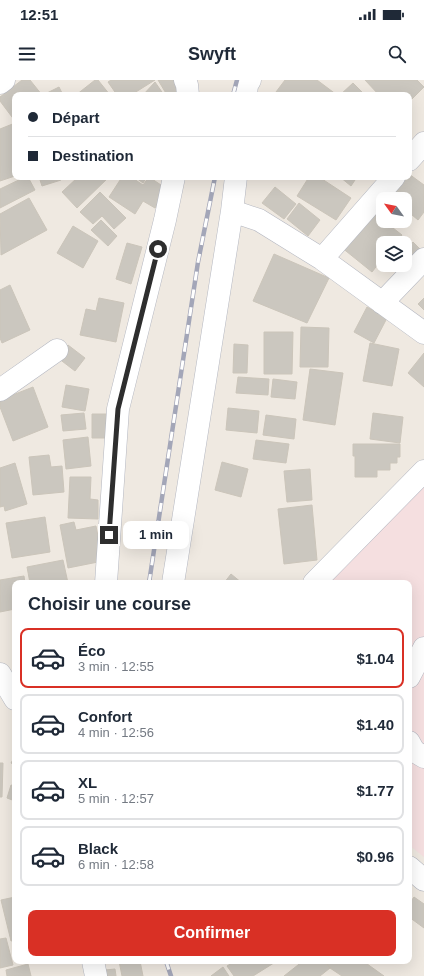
<!DOCTYPE html>
<html lang="fr">
<head>
<meta charset="utf-8">
<style>
	:root { --surface:#fff; --page:#f6f6f7; --text:#1f2937; --muted:#747a83; --line:#e0e1e3; --accent:#d93025 }
	body { margin:0; font-family:Arial,sans-serif; background:var(--page); color:var(--text); height:100vh; display:flex; flex-direction:column; font-size:15px; white-space:nowrap }
	* { box-sizing:border-box; margin:0 }
	p { font-size:13px; color:var(--muted) }
	.icon { flex:none; width:22px; height:22px; fill:none; stroke:currentColor; stroke-width:2; stroke-linecap:round; stroke-linejoin:round }
	.map { position:relative; flex:1; overflow:hidden }
	.side { position:absolute; left:12px; top:500px; width:400px; height:384px; display:flex; flex-direction:column; background:var(--surface); border-radius:8px; box-shadow:0 4px 16px #0002 }
	.side>* { flex:none }
	.hud { position:absolute; left:12px; top:12px; width:400px; height:88px; border-radius:8px; box-shadow:0 4px 16px #0002; display:grid; align-content:center; height:88px; padding:0 16px; background:var(--surface) }
	.needle { width:26px; rotate:303deg }
	.fabs { position:absolute; left:376px; top:112px; display:grid; gap:8px }
	.fabs a { display:grid; place-items:center; width:36px; height:36px; border-radius:8px; background:var(--surface); box-shadow:0 4px 16px #0002; font-size:20px }
	.end { position:absolute; width:18px; height:18px; margin:-9px; border:5px solid #2e2e2e; background:#fff; box-shadow:0 0 0 2px #fff }
	.from { border-radius:50% }
	.bubble { position:absolute; height:28px; border-radius:8px; background:var(--surface); box-shadow:0 4px 16px #0002; font-size:13px; font-weight:700; line-height:28px; text-align:center }
	.hud b { display:flex; align-items:center; gap:14px; height:38px; font-size:15px }
	.hud b+b { border-top:1px solid var(--line) }
	.hud i { width:10px; height:10px; background:var(--text) }
	ul { padding:0; list-style:none }
	li { display:flex; align-items:center; gap:12px; height:60px; margin:0 8px 6px; padding:0 8px; border:2px solid var(--line); border-radius:8px }
	li div { flex:1 }
	li b { display:block; font-size:15px }
	li em { font-style:normal; font-weight:700 }
	li.current { border-color:var(--accent) }
	li>.icon { width:36px; height:36px; stroke-width:1.5 }
	h2 { padding:0 16px; font-size:18px; line-height:48px }
	.cta { display:flex; gap:8px; margin-top:auto; padding:8px 16px }
	.cta a { flex:1; height:46px; border-radius:8px; background:var(--accent); color:#fff; font-size:16px; font-weight:700; line-height:46px; text-align:center }
	.status { display:flex; justify-content:space-between; align-items:center; height:28px; padding:0 20px; background:var(--surface); direction:ltr }
	.status svg { height:11px; fill:currentColor }
	header { display:flex; justify-content:space-between; align-items:center; height:52px; padding:0 16px; background:var(--surface); font-size:18px; font-weight:700 }
	.map>svg:first-child { display:block }
	.medical { fill:#f5dfe0 }
	.building { fill:#cbc7bf; stroke:#cbc5ba }
	.lines { fill:none; stroke-linecap:round; stroke-linejoin:round }
	.minor-casing { stroke:#b4b7c1; stroke-width:23 }
	.minor { stroke:#fff; stroke-width:22 }
	.rail-casing { stroke:#a3a6b8; stroke-width:4.5 }
	.rail { stroke:#fff; stroke-width:3; stroke-dasharray:9; stroke-linecap:butt }
	.route { stroke:#2e2e2e; stroke-width:5 }
</style>
</head>
<body>
<div class="status"><b>12:51</b><svg viewBox="0 0 49 12"><path d="M0 12V9h3v3zM5 12V6h3v6zM10 12V3h3v9zM15 12V0h3v12zM26 1h20v11H26zM47 4h2v5h-2z"/></svg></div>
<header><svg class="icon" aria-label="menu" viewBox="0 0 24 24"><path d="M4 6h16M4 12h16M4 18h16"/></svg>Swyft<svg class="icon" aria-label="search" viewBox="0 0 24 24"><circle cx="10" cy="10" r="6"/><path d="M15 15l6 6"/></svg></header>
<div class="map">
<svg width="424" height="896" viewBox="0 0 424 896">
	<rect width="100%" height="100%" fill="#efe9e1"/>
	<path class="medical" d="M 424,400 L 424,777 L 409,765 L 409,503 L 324,503 Z"/>
	<path class="building" d="M 22,0 L 30,0 L 42,15 L 15,15 L 15,41 L 0,21 L 0,17 Z
		M 95,0 L 98,0 L 110,15 L 76,15 Z
		M 111,0 L 155,0 L 131,15 L 117,15 L 108,2 Z
		M 158,0 L 175,0 L 181,11 L 175,15 L 167,15 Z
		M 285,0 L 317,0 L 337,15 L 279,15 L 276,12 Z
		M 365,0 L 417,0 L 424,7 L 409,22 L 409,15 L 379,15 Z
		M 155,2 L 164,15 L 143,15 Z
		M 353,3 L 365,15 L 340,15 Z
		M 59,7 L 63,15 L 43,15 Z
		M 15,43 L 15,96 L 0,101 L 0,49 Z
		M 409,94 L 424,105 L 424,132 L 418,140 L 405,129 L 405,119 L 392,119 L 386,114 L 399,97 L 409,97 Z
		M 25,97 L 28,97 L 35,110 L 0,128 L 0,109 Z
		M 39,97 L 61,97 L 61,100 L 42,106 Z
		M 78,97 L 109,97 L 77,128 L 62,112 Z
		M 122,97 L 131,97 L 143,105 L 149,97 L 167,109 L 155,128 L 143,121 L 135,134 L 109,117 Z
		M 135,97 L 147,97 L 143,103 Z
		M 309,97 L 319,97 L 351,118 L 336,140 L 297,116 Z
		M 340,97 L 357,97 L 351,106 Z
		M 275,107 L 296,124 L 284,139 L 262,123 Z
		M 100,112 L 126,138 L 114,149 L 102,136 L 93,144 L 80,132 Z
		M 29,118 L 47,150 L 1,175 L 0,134 Z
		M 299,123 L 320,140 L 308,156 L 287,139 Z
		M 370,130 L 402,155 L 395,163 L 383,163 L 383,178 L 372,192 L 341,167 Z
		M 101,140 L 117,156 L 108,166 L 91,150 Z
		M 73,146 L 98,161 L 83,188 L 57,173 Z
		M 413,162 L 424,173 L 404,194 L 395,185 L 405,185 L 405,170 Z
		M 127,163 L 142,167 L 131,204 L 116,199 Z
		M 274,174 L 329,198 L 307,243 L 253,221 Z
		M 10,205 L 30,250 L 2,263 L 0,258 L 0,210 Z
		M 99,218 L 124,223 L 116,262 L 80,255 L 86,229 L 96,231 Z
		M 424,218 L 424,230 L 418,224 Z
		M 367,227 L 387,238 L 374,263 L 354,252 Z
		M 301,247 L 329,248 L 328,287 L 300,287 Z
		M 264,252 L 293,252 L 292,294 L 264,294 Z
		M 370,263 L 399,269 L 392,306 L 363,301 Z
		M 234,264 L 248,265 L 247,293 L 233,293 Z
		M 68,265 L 85,278 L 75,291 L 58,278 Z
		M 424,273 L 424,307 L 408,293 Z
		M 310,289 L 343,293 L 335,345 L 303,340 Z
		M 238,297 L 269,299 L 268,315 L 236,313 Z
		M 273,299 L 297,302 L 295,319 L 271,317 Z
		M 66,305 L 89,309 L 85,331 L 62,327 Z
		M 33,307 L 48,347 L 13,361 L 0,327 L 0,320 Z
		M 228,328 L 259,331 L 257,353 L 226,350 Z
		M 84,333 L 86,349 L 63,351 L 61,335 Z
		M 373,333 L 403,337 L 400,363 L 370,359 Z
		M 92,334 L 110,334 L 109,358 L 92,358 Z
		M 266,335 L 296,339 L 294,359 L 263,355 Z
		M 88,357 L 91,386 L 66,389 L 63,360 Z
		M 256,360 L 289,364 L 286,383 L 253,379 Z
		M 353,364 L 400,364 L 400,377 L 397,377 L 397,383 L 390,383 L 390,390 L 377,390 L 377,397 L 355,397 L 355,376 L 353,376 Z
		M 49,375 L 51,387 L 62,386 L 64,412 L 33,415 L 29,377 Z
		M 222,382 L 248,389 L 241,417 L 215,410 Z
		M 15,383 L 27,424 L 5,431 L 4,426 L 0,427 L 0,388 Z
		M 310,389 L 312,420 L 287,422 L 284,391 Z
		M 70,397 L 91,397 L 90,419 L 98,420 L 98,439 L 68,438 Z
		M 312,425 L 317,480 L 284,484 L 278,429 Z
		M 45,437 L 50,472 L 12,478 L 6,443 Z
		M 74,442 L 76,450 L 96,446 L 103,481 L 68,488 L 60,445 Z
		M 63,480 L 68,503 L 30,503 L 27,487 Z
		M 231,494 L 242,503 L 224,503 Z
		M 24,496 L 25,503 L 15,503 L 15,529 L 0,532 L 0,500 Z
		M 15,676 L 15,685 L 11,683 Z
		M 0,683 L 3,683 L 2,717 L 0,717 Z
		M 11,705 L 15,706 L 15,721 L 7,718 Z
		M 15,817 L 15,860 L 11,861 L 1,820 Z
		M 414,817 L 424,824 L 424,848 L 409,837 L 409,824 Z
		M 6,858 L 13,885 L 0,888 L 0,859 Z
		M 119,881 L 140,881 L 143,896 L 122,896 Z
		M 235,881 L 277,881 L 253,896 L 234,896 L 227,886 Z
		M 303,881 L 324,881 L 330,888 L 320,896 L 284,896 Z
		M 325,881 L 363,881 L 384,896 L 342,896 L 330,888 Z
		M 28,884 L 31,896 L 7,896 L 6,890 Z
		M 223,887 L 229,896 L 211,896 Z
		M 115,889 L 116,896 L 106,896 L 105,890 Z"/>
	<g class="lines">
		<defs>
			<path id="minor" d="M 185,0 L 187,5 L 188,15
				M 0,3 L 4,0
				M 246,15 L 247,5 L 250,0
				M 409,80 L 424,63
				M 236,97 L 232,131 L 259,140 L 322,179 L 424,253
				M 322,179 L 394,97
				M 382,223 L 424,179
				M 0,310 L 57,270
				M 106,503 L 118,329 L 165,140 L 174,97
				M 173,503 L 232,131
				M 314,503 L 424,391
				M 0,594 L 15,619
				M 409,597 L 424,568
				M 409,662 L 414,671 L 424,677
				M 409,787 L 424,800
				M 93,881 L 96,896"/>
		</defs>
		<use href="#minor" class="minor-casing"/>
		<use href="#minor" class="minor"/>
		<defs>
			<path id="rail" d="M 233,15 L 237,0
				M 149,503 L 198,182 L 215,97
				M 166,881 L 171,896"/>
		</defs>
		<use href="#rail" class="rail-casing"/>
		<use href="#rail" class="rail"/>
	</g>
	<g class="lines">
		<path class="route" d="M 109,455 L 118,329 L 158,169"/>
	</g>
</svg>
<div class="fabs">
<a><svg class="needle" viewBox="-14 -14 28 28"><path d="M0-13l5 13h-10z" fill="#e53935"/><path d="M0 13l5-13h-10z" fill="#747a83"/></svg></a>
<a><svg class="icon" aria-label="layers" viewBox="0 0 24 24"><path d="M12 4l9 5-9 5-9-5zM3 14l9 5 9-5"/></svg></a>
</div>
<i class="end from" style="left:158px;top:169px"></i>
<i class="end" style="left:109px;top:455px"></i>
<div class="bubble" style="left:123px;top:441px;width:66px">1 min</div>
<div class="hud">
<b><i class="from"></i>Départ</b>
<b><i></i>Destination</b>
</div>
<section class="side">
<h2>Choisir une course</h2>
<ul>
<li class="current"><svg class="icon" aria-label="car" viewBox="0 0 24 24"><path d="M5 17H2v-5l4-1 3-4h7l3 4 3 1v5h-3M9 17h6M6 11h13"/><circle cx="7" cy="17" r="2"/><circle cx="17" cy="17" r="2"/></svg><div><b>Éco</b><p>3 min · 12:55</p></div><em>$1.04</em></li>
<li><svg class="icon" aria-label="car" viewBox="0 0 24 24"><path d="M5 17H2v-5l4-1 3-4h7l3 4 3 1v5h-3M9 17h6M6 11h13"/><circle cx="7" cy="17" r="2"/><circle cx="17" cy="17" r="2"/></svg><div><b>Confort</b><p>4 min · 12:56</p></div><em>$1.40</em></li>
<li><svg class="icon" aria-label="car" viewBox="0 0 24 24"><path d="M5 17H2v-5l4-1 3-4h7l3 4 3 1v5h-3M9 17h6M6 11h13"/><circle cx="7" cy="17" r="2"/><circle cx="17" cy="17" r="2"/></svg><div><b>XL</b><p>5 min · 12:57</p></div><em>$1.77</em></li>
<li><svg class="icon" aria-label="car" viewBox="0 0 24 24"><path d="M5 17H2v-5l4-1 3-4h7l3 4 3 1v5h-3M9 17h6M6 11h13"/><circle cx="7" cy="17" r="2"/><circle cx="17" cy="17" r="2"/></svg><div><b>Black</b><p>6 min · 12:58</p></div><em>$0.96</em></li>
</ul>
<div class="cta"><a>Confirmer</a></div>
</section>
</div>
</body>
</html>
